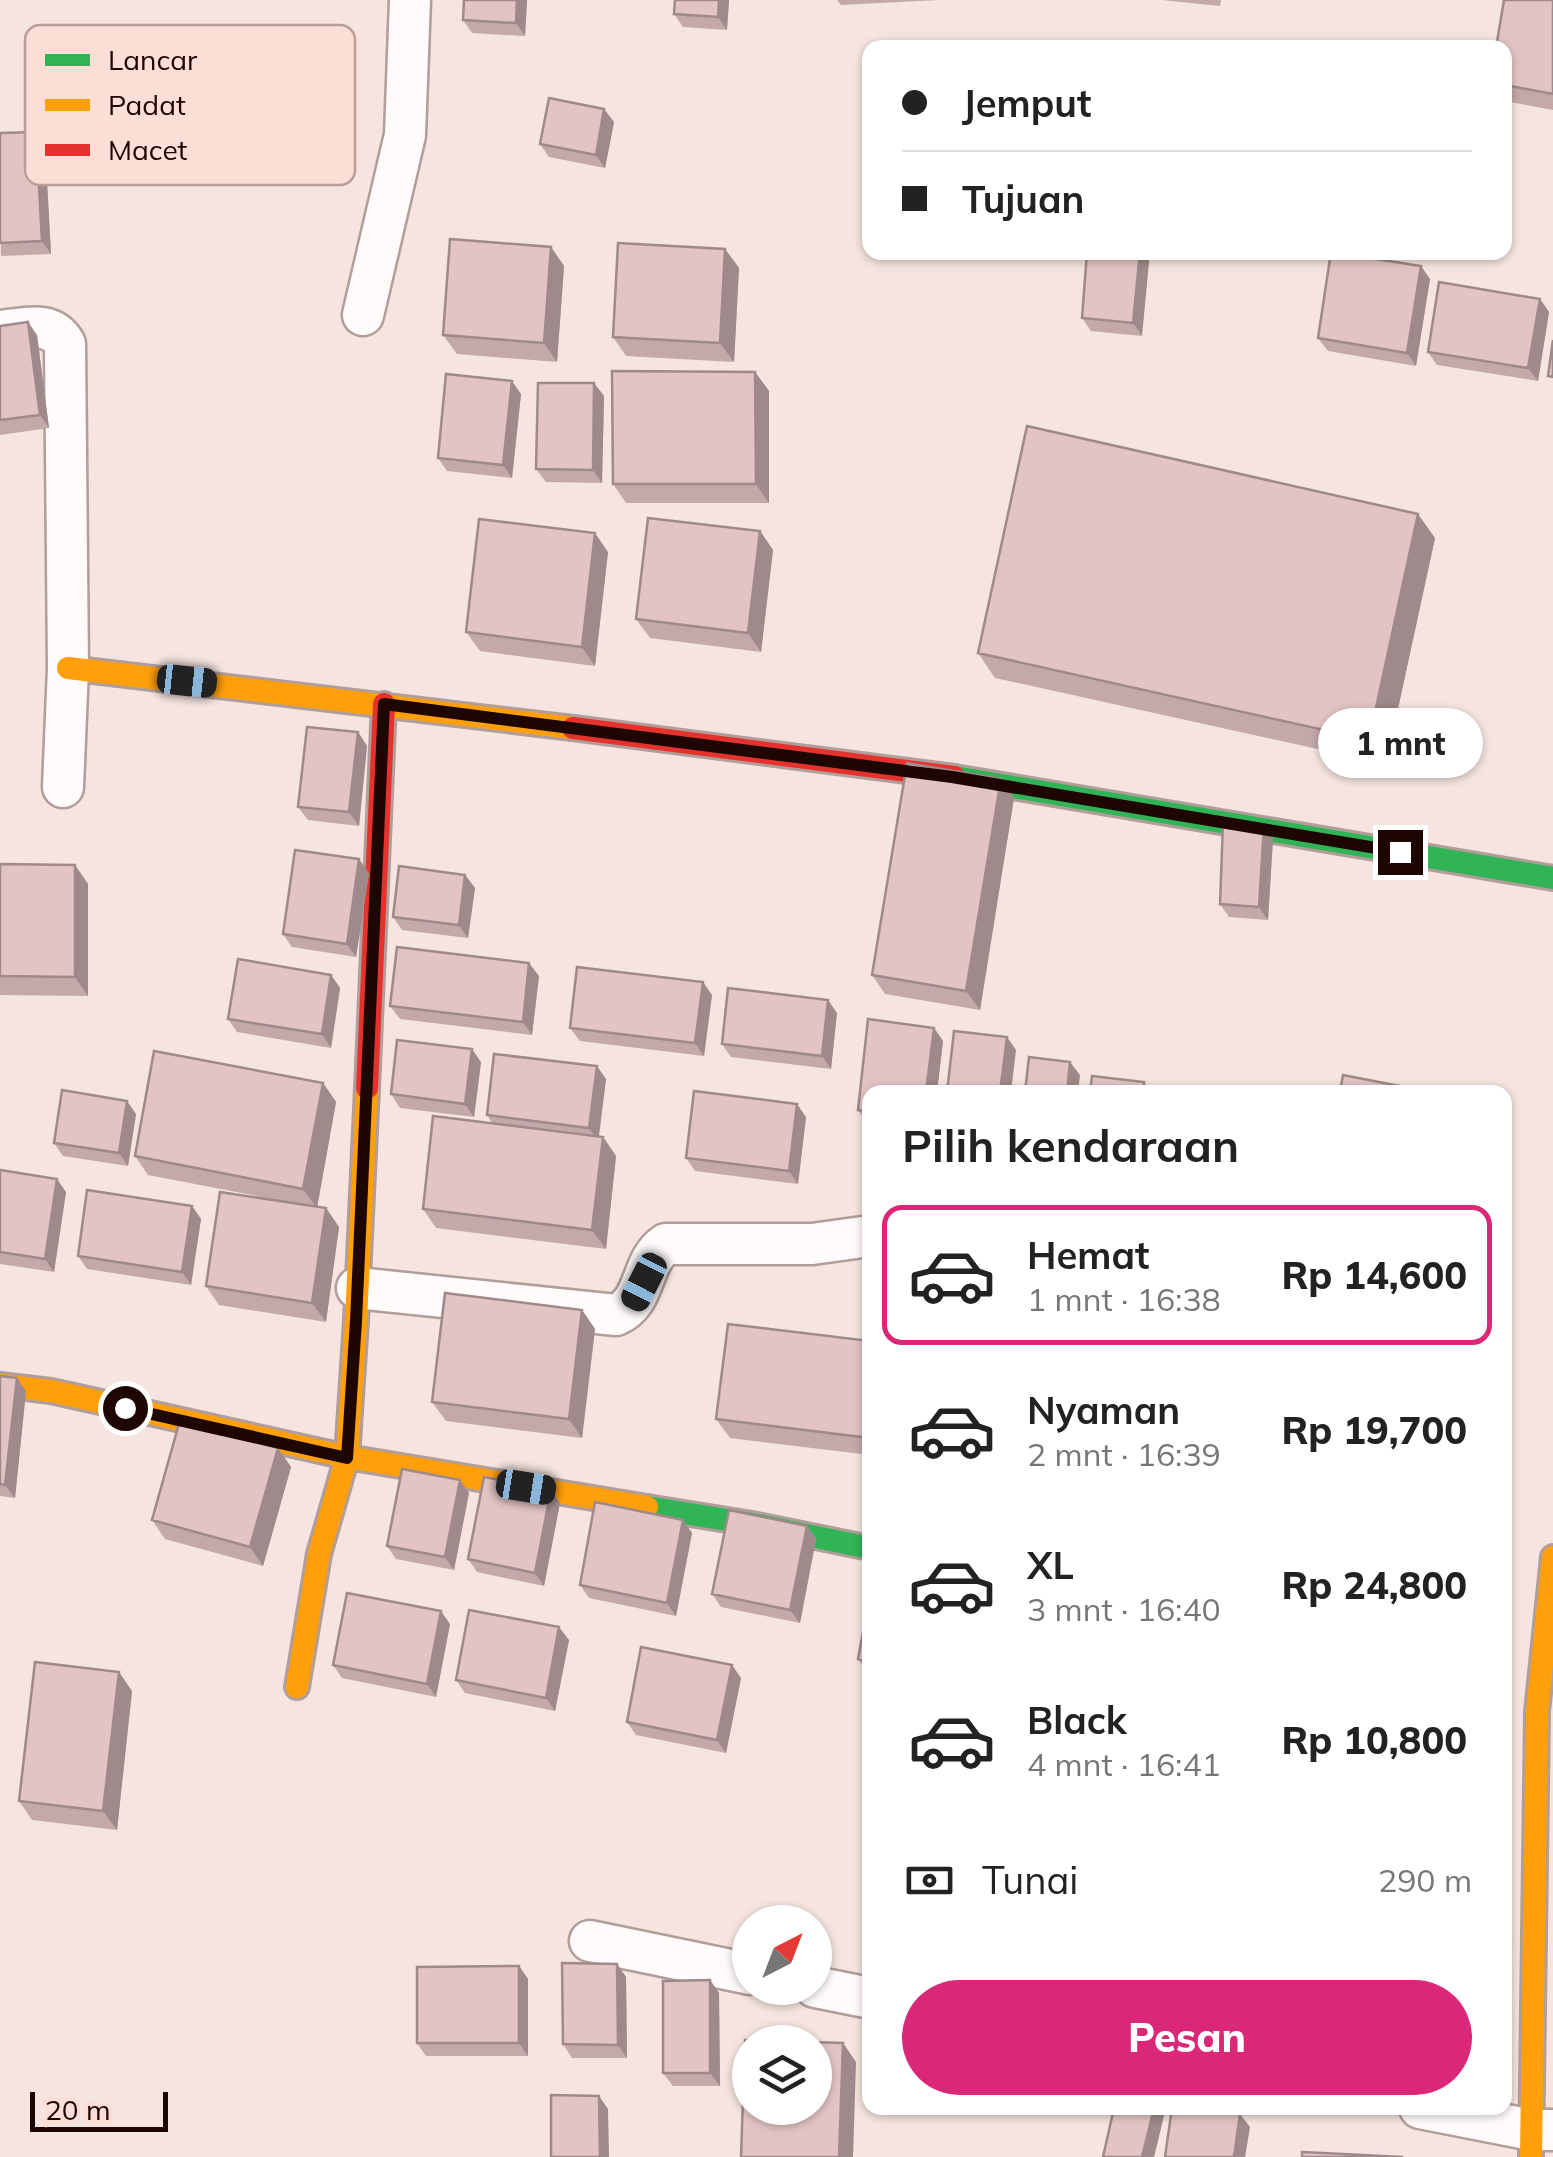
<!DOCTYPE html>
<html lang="id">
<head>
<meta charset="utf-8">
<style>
	:root { --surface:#fff; --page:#f6f6f6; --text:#222; --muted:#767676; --line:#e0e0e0; --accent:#db2777 }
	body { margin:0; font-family:Mulish,sans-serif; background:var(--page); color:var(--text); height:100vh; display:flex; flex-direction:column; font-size:38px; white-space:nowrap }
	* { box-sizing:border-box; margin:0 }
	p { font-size:32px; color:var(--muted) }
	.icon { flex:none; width:55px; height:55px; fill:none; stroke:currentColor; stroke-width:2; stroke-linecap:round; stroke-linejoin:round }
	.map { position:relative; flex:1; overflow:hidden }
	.details { position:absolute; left:862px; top:1085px; width:650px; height:1030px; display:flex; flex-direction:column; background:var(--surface); border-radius:20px; box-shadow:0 2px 8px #0004 }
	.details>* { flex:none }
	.banner { position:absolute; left:862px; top:40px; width:650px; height:220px; border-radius:20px; box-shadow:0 2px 8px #0004; display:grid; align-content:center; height:220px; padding:0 40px; background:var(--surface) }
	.needle { width:65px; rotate:42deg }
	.tools { position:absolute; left:732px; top:1905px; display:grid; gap:20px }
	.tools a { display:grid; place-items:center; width:100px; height:100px; border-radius:50%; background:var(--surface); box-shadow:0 2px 8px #0004; font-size:50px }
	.scale { position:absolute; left:30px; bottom:25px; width:138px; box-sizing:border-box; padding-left:10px; border:5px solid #1e0603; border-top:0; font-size:28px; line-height:35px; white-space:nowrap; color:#1e0603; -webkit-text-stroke:8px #fdded7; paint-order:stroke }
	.end { position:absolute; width:45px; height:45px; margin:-22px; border:12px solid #1e0603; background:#fff; box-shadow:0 0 0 5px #fff }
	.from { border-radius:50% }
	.bubble { position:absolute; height:70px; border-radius:35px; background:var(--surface); box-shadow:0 2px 8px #0004; font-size:32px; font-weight:800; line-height:70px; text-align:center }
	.car { position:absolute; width:30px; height:60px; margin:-30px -15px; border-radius:12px; box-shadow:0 0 8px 2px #0007; background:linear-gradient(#222 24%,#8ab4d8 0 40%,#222 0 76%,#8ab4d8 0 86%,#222 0) }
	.banner b { display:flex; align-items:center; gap:35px; height:95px; font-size:38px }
	.banner b+b { border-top:2px solid var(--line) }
	.banner i { width:25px; height:25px; background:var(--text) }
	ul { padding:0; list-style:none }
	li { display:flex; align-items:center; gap:30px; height:140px; margin:0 20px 15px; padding:0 20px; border:5px solid transparent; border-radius:20px }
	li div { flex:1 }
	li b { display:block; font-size:38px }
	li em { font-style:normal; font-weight:800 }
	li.current { border-color:var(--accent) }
	li>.icon { width:90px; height:90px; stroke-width:1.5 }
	h2 { padding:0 40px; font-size:45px; line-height:120px }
	.pay { display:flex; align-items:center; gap:25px; height:110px; padding:0 40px; font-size:38px }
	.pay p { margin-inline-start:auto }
	.primary-button { display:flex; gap:20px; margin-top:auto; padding:20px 40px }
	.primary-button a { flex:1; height:115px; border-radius:60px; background:var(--accent); color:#fff; font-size:40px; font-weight:800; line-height:115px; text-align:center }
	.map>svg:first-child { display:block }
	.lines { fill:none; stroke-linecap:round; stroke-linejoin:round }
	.street-casing { stroke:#b19d99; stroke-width:45 }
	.fast-casing { stroke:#b19d99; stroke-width:28 }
	.slow-casing { stroke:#b19d99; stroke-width:28 }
	.jam-casing { stroke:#b19d99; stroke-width:28 }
	.street { stroke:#fefbfa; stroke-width:40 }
	.fast { stroke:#30b455; stroke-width:22 }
	.slow { stroke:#ff9f0a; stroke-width:22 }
	.jam { stroke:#e5322d; stroke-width:22 }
	.wall { fill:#c3a9a9 }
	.shaded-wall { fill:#9f898a }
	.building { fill:#e3c4c5; stroke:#9f898a; stroke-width:2.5; fill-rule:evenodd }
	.route { stroke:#1e0603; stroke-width:12 }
	.key { fill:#fdded7; stroke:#ba9d97; stroke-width:2.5 }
	.key-label { font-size:28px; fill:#1e0603 }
</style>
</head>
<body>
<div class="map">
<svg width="1553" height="2157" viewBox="0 0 1553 2157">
	<rect width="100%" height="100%" fill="#f5e4df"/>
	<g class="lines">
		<defs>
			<path id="street" d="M 363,315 L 405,135 L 410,0
				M 0,331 C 24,329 51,319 65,344 L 68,668 L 63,787
				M 357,1288 L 616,1315 C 647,1302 640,1261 666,1244 L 812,1244 L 870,1236
				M 590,1941 L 750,1974
				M 815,1987 L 870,1998
				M 1420,2108 L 1532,2130 L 1553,2130"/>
			<path id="fast" d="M 954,777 L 1553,878
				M 647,1507 L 752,1524 L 870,1548"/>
			<path id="slow" d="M 68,668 L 573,728
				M 0,1385 L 51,1391 L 347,1457 L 647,1507
				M 297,1687 L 319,1554 L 347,1457 L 356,1321 L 367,1088
				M 1531,2157 L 1537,1712 L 1553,1557"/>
			<path id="jam" d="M 573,728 L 954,777
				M 367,1088 L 384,704"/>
		</defs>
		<use href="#street" class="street-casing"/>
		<use href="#fast" class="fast-casing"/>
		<use href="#slow" class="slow-casing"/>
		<use href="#jam" class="jam-casing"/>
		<use href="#street" class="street"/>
		<use href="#fast" class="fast"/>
		<use href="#slow" class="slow"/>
		<use href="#jam" class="jam"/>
	</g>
	<path class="wall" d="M 527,0 L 525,36 L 472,33 L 463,20 Z
		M 675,0 L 729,0 L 727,30 L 683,27 L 674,14 Z
		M 837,0 L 939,0 L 841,5 Z
		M 1162,0 L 1221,0 L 1220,6 Z
		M 1553,0 L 1553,110 L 1505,101 L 1505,48 Z
		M 604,109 L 614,122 L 605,168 L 549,157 L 540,144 Z
		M 36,132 L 45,145 L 51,254 L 1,256 L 0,133 Z
		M 551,247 L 564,266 L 557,362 L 457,354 L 443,335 Z
		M 725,249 L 739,268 L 734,362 L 626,356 L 613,337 Z
		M 1087,252 L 1142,336 L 1091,331 L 1082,318 Z
		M 1430,279 L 1416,366 L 1328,351 L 1318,338 Z
		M 1540,299 L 1549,312 L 1538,381 L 1437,365 L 1428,352 Z
		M 0,326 L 37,335 L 49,428 L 0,435 Z
		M 755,372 L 769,391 L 769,503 L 626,503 L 613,484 Z
		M 594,383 L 604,396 L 602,483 L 546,482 L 536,469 Z
		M 521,394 L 512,478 L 447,471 L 438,458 Z
		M 760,531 L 773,550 L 761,652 L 650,638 L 636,619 Z
		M 1435,538 L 1386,764 L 995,678 L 978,653 Z
		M 608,552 L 595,666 L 480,651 L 466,632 Z
		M 358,732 L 367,746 L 359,826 L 308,820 L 298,807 Z
		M 1014,798 L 980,1010 L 885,994 L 872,975 Z
		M 1264,826 L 1273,839 L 1268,920 L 1229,917 L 1220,904 Z
		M 0,864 L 75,865 L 88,884 L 88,996 L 0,995 Z
		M 369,873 L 356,957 L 292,947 L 283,934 Z
		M 465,875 L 475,888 L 468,938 L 402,930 L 393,917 Z
		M 331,975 L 340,988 L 331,1048 L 237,1032 L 228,1019 Z
		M 539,976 L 532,1035 L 400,1019 L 390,1006 Z
		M 712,995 L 704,1056 L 580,1041 L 570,1028 Z
		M 837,1013 L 831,1069 L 731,1057 L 722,1044 Z
		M 868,1019 L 934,1028 L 943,1041 L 937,1092 L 870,1092 L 870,1123 L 867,1123 L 858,1110 Z
		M 481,1062 L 474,1117 L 400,1108 L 391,1094 Z
		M 606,1079 L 599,1137 L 603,1137 L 616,1156 L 606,1249 L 436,1228 L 423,1209 L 493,1124 L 487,1115 Z
		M 323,1083 L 336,1102 L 317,1207 L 326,1208 L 339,1227 L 326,1322 L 219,1305 L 206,1286 L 288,1202 L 148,1175 L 135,1156 Z
		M 136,1114 L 128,1166 L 63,1156 L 54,1143 Z
		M 806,1117 L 798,1184 L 695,1171 L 686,1158 Z
		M 0,1170 L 66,1192 L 54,1272 L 0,1264 Z
		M 192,1206 L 201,1219 L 191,1285 L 87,1269 L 78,1256 Z
		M 582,1310 L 595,1329 L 582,1438 L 446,1421 L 432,1402 Z
		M 870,1341 L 870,1455 L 730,1438 L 716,1419 Z
		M 0,1376 L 26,1391 L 15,1498 L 0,1496 Z
		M 278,1448 L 291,1467 L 263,1566 L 165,1539 L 152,1520 Z
		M 460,1480 L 469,1493 L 454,1570 L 396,1559 L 387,1546 Z
		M 551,1490 L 560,1503 L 544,1586 L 477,1572 L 468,1559 Z
		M 683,1520 L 692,1533 L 676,1616 L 589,1598 L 580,1585 Z
		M 807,1526 L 816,1539 L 800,1623 L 721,1607 L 712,1594 Z
		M 870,1594 L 870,1677 L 858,1659 Z
		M 450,1624 L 436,1697 L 342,1678 L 333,1665 Z
		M 569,1640 L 555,1711 L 465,1693 L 456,1680 Z
		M 741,1678 L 726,1753 L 636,1735 L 627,1722 Z
		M 132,1691 L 117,1830 L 32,1820 L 19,1801 Z
		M 617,1964 L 626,1977 L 627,2058 L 572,2058 L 563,2044 Z
		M 519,1966 L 528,1979 L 528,2056 L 426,2056 L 417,2043 Z
		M 710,1980 L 719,1993 L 720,2086 L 673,2086 L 663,2073 Z"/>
	<path class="shaded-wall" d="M 517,0 L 527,0 L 525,36 L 516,23 Z
		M 719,0 L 729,0 L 727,30 L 718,17 Z
		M 604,109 L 614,122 L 605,168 L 596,155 Z
		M 36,132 L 45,145 L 51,254 L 42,241 Z
		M 551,247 L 564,266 L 557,362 L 544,343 Z
		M 725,249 L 739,268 L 734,362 L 720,343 Z
		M 1140,252 L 1150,252 L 1142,336 L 1133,323 Z
		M 1421,266 L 1430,279 L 1416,366 L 1407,353 Z
		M 1540,299 L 1549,312 L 1538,381 L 1528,368 Z
		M 28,322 L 37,335 L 49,428 L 40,415 Z
		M 755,372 L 769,391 L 769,503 L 756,484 Z
		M 512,381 L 521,394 L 512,478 L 503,465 Z
		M 594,383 L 604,396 L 602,483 L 593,470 Z
		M 1418,514 L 1435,538 L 1386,764 L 1369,740 Z
		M 760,531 L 773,550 L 761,652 L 748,633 Z
		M 595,533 L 608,552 L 595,666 L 582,647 Z
		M 358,732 L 367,746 L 359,826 L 349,812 Z
		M 1001,779 L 1014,798 L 980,1010 L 966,991 Z
		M 1264,826 L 1273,839 L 1268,920 L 1259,907 Z
		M 359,859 L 369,873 L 356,957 L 347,944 Z
		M 75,865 L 88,884 L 88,996 L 75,977 Z
		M 465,875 L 475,888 L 468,938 L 459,925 Z
		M 529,963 L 539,976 L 532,1035 L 523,1022 Z
		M 331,975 L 340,988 L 331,1048 L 322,1034 Z
		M 703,982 L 712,995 L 704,1056 L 695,1043 Z
		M 828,1000 L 837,1013 L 831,1069 L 822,1056 Z
		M 934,1028 L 943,1041 L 937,1092 L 926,1092 Z
		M 1007,1037 L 1016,1050 L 1011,1092 L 1000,1092 Z
		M 472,1049 L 481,1062 L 474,1117 L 465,1104 Z
		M 1070,1062 L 1080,1075 L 1078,1092 L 1067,1092 Z
		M 597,1066 L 606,1079 L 598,1141 L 589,1128 Z
		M 1144,1082 L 1151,1092 L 1143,1092 Z
		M 323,1083 L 336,1102 L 317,1208 L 303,1189 Z
		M 127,1101 L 136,1114 L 128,1166 L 119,1153 Z
		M 797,1104 L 806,1117 L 798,1184 L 789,1171 Z
		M 603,1137 L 616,1156 L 606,1249 L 592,1230 Z
		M 57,1179 L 66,1192 L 54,1272 L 45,1259 Z
		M 192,1206 L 201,1219 L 191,1285 L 182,1272 Z
		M 326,1208 L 339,1227 L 326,1322 L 312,1303 Z
		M 582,1310 L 595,1329 L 582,1438 L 569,1419 Z
		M 17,1378 L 26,1391 L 15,1498 L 5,1485 Z
		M 278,1448 L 291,1467 L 263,1566 L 250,1547 Z
		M 460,1480 L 469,1493 L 454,1570 L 445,1557 Z
		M 551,1490 L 560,1503 L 544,1586 L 535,1573 Z
		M 683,1520 L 692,1533 L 676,1616 L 667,1603 Z
		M 807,1526 L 816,1539 L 800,1623 L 790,1610 Z
		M 441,1611 L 450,1624 L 436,1697 L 427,1684 Z
		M 559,1627 L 569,1640 L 555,1711 L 546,1698 Z
		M 732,1665 L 741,1678 L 726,1753 L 717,1740 Z
		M 119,1672 L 132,1691 L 117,1830 L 103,1811 Z
		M 617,1964 L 626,1977 L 627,2058 L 618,2045 Z
		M 519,1966 L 528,1979 L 528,2056 L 519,2043 Z
		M 710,1980 L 719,1993 L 720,2086 L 710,2073 Z
		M 843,2043 L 856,2062 L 853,2157 L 839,2157 Z
		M 599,2096 L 608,2109 L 609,2157 L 600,2157 Z
		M 1154,2108 L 1166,2108 L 1154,2157 L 1142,2157 Z
		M 1240,2114 L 1250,2127 L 1245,2157 L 1234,2157 Z"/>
	<path class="building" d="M 464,0 L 517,0 L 516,23 L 463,20 Z
		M 675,0 L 719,0 L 718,17 L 674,14 Z
		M 1504,0 L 1553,0 L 1553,94 L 1505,85 L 1505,48 L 1496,48 Z
		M 1187,42 L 1224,48 L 1186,48 Z
		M 549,98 L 604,109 L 596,155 L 540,144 Z
		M 36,132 L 42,241 L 0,243 L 0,133 Z
		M 450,239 L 551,247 L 544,343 L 443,335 Z
		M 618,243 L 725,249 L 720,343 L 613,337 Z
		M 1087,252 L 1140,252 L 1133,323 L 1082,318 Z
		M 1331,252 L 1421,266 L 1407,353 L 1318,338 Z
		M 1439,282 L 1540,299 L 1528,368 L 1428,352 Z
		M 28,322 L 40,415 L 0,420 L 0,326 Z
		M 1553,340 L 1553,377 L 1548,376 Z
		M 612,371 L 755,372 L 756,484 L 613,484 Z
		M 446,374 L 512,381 L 503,465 L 438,458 Z
		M 538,383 L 594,383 L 593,470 L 536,469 Z
		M 1027,426 L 1418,514 L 1369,740 L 978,653 Z
		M 648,518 L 760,531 L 748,633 L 636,619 Z
		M 479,519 L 595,533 L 582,647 L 466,632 Z
		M 307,727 L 358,732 L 349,812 L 298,807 Z
		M 907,763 L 1001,779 L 966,991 L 872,975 Z
		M 1223,823 L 1264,826 L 1259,907 L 1220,904 Z
		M 295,850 L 359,859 L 347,944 L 283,934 Z
		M 0,864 L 75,865 L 75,977 L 0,976 Z
		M 399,866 L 465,875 L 459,925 L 393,917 Z
		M 397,947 L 529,963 L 523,1022 L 390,1006 Z
		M 238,959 L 331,975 L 322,1034 L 228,1019 Z
		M 577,967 L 703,982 L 695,1043 L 570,1028 Z
		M 728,988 L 828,1000 L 822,1056 L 722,1044 Z
		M 868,1019 L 934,1028 L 926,1092 L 870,1092 L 870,1111 L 858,1110 Z
		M 954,1031 L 1007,1037 L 1000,1092 L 947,1092 Z
		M 397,1040 L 472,1049 L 465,1104 L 391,1094 Z
		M 154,1051 L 323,1083 L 303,1189 L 135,1156 Z
		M 494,1054 L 597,1066 L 589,1128 L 487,1115 Z
		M 1029,1057 L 1070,1062 L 1067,1092 L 1025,1092 Z
		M 1343,1075 L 1430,1092 L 1340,1092 Z
		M 1092,1076 L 1144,1082 L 1143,1092 L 1090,1092 Z
		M 62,1090 L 127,1101 L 119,1153 L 54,1143 Z
		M 694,1091 L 797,1104 L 789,1171 L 686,1158 Z
		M 433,1116 L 603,1137 L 592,1230 L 423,1209 Z
		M 0,1170 L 57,1179 L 45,1259 L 0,1252 Z
		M 87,1190 L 192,1206 L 182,1272 L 78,1256 Z
		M 220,1192 L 326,1208 L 312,1303 L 206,1286 Z
		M 445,1293 L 582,1310 L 569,1419 L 432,1402 Z
		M 728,1324 L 870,1341 L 870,1438 L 716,1419 Z
		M 0,1376 L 17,1378 L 5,1485 L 0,1484 Z
		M 180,1420 L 278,1448 L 250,1547 L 152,1520 Z
		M 402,1469 L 460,1480 L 445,1557 L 387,1546 Z
		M 484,1477 L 551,1490 L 535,1573 L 468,1559 Z
		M 595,1502 L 683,1520 L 667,1603 L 580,1585 Z
		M 729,1510 L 807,1526 L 790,1610 L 712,1594 Z
		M 347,1593 L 441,1611 L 427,1684 L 333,1665 Z
		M 870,1594 L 870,1662 L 858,1659 Z
		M 469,1610 L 559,1627 L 546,1698 L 456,1680 Z
		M 641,1647 L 732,1665 L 717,1740 L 627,1722 Z
		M 35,1662 L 119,1672 L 103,1811 L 19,1801 Z
		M 562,1963 L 617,1964 L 618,2045 L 563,2044 Z
		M 519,1966 L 519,2043 L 417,2043 L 417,1967 Z
		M 710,1980 L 710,2073 L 663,2073 L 663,1981 Z
		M 745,2040 L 843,2043 L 839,2157 L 741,2157 ZM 750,2042 L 815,2042 L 815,2108 L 750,2108 Z
		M 551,2095 L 599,2096 L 600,2157 L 551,2157 Z
		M 1114,2108 L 1154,2108 L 1142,2157 L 1103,2157 Z
		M 1172,2108 L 1196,2108 L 1240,2114 L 1234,2157 L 1165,2157 Z
		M 1302,2152 L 1403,2157 L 1302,2157 Z"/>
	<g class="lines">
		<path class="route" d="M 125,1408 L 347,1458 L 356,1321 L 384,704 L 952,777 L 1400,852"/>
	</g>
	<rect x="25" y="25" width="330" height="160" rx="15" class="key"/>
	<rect x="45" y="54" width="45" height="12" fill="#30b455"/>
	<rect x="45" y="99" width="45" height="12" fill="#ff9f0a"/>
	<rect x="45" y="144" width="45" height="12" fill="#e5322d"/>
	<g class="key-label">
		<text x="108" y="70">Lancar</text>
		<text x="108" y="115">Padat</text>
		<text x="108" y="160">Macet</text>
	</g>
</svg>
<div class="tools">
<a><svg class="needle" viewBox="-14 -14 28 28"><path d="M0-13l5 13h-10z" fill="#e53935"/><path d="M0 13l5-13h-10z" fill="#767676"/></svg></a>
<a><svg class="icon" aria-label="layers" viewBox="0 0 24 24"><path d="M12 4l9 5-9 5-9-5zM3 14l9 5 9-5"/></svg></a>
</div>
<div class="scale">20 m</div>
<i class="end from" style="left:125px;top:1408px"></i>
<i class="end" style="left:1400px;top:852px"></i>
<div class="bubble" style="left:1318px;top:708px;width:165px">1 mnt</div>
<i class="car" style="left:187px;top:681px;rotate:96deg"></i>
<i class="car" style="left:644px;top:1282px;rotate:207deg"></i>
<i class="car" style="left:526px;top:1487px;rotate:99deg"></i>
<div class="banner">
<b><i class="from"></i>Jemput</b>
<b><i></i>Tujuan</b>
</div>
<section class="details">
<h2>Pilih kendaraan</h2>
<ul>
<li class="current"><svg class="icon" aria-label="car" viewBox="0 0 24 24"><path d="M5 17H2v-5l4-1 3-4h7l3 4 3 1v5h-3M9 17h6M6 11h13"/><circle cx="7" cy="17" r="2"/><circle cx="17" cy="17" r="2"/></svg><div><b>Hemat</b><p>1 mnt · 16:38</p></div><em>Rp 14,600</em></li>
<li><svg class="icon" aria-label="car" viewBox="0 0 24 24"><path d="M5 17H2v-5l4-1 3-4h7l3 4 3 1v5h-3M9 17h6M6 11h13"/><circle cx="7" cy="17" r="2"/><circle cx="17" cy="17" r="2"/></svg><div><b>Nyaman</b><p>2 mnt · 16:39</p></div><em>Rp 19,700</em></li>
<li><svg class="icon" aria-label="car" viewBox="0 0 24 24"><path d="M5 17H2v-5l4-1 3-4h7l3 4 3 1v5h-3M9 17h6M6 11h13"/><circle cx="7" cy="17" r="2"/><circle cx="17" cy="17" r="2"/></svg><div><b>XL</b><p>3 mnt · 16:40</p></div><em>Rp 24,800</em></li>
<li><svg class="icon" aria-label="car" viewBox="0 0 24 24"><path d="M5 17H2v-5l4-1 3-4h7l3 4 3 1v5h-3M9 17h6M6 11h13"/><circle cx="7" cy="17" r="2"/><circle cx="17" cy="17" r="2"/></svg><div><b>Black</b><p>4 mnt · 16:41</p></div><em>Rp 10,800</em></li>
</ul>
<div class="pay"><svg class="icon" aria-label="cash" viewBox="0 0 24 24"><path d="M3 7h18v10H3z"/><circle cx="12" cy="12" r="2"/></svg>Tunai<p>290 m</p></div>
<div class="primary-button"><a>Pesan</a></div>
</section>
</div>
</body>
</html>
